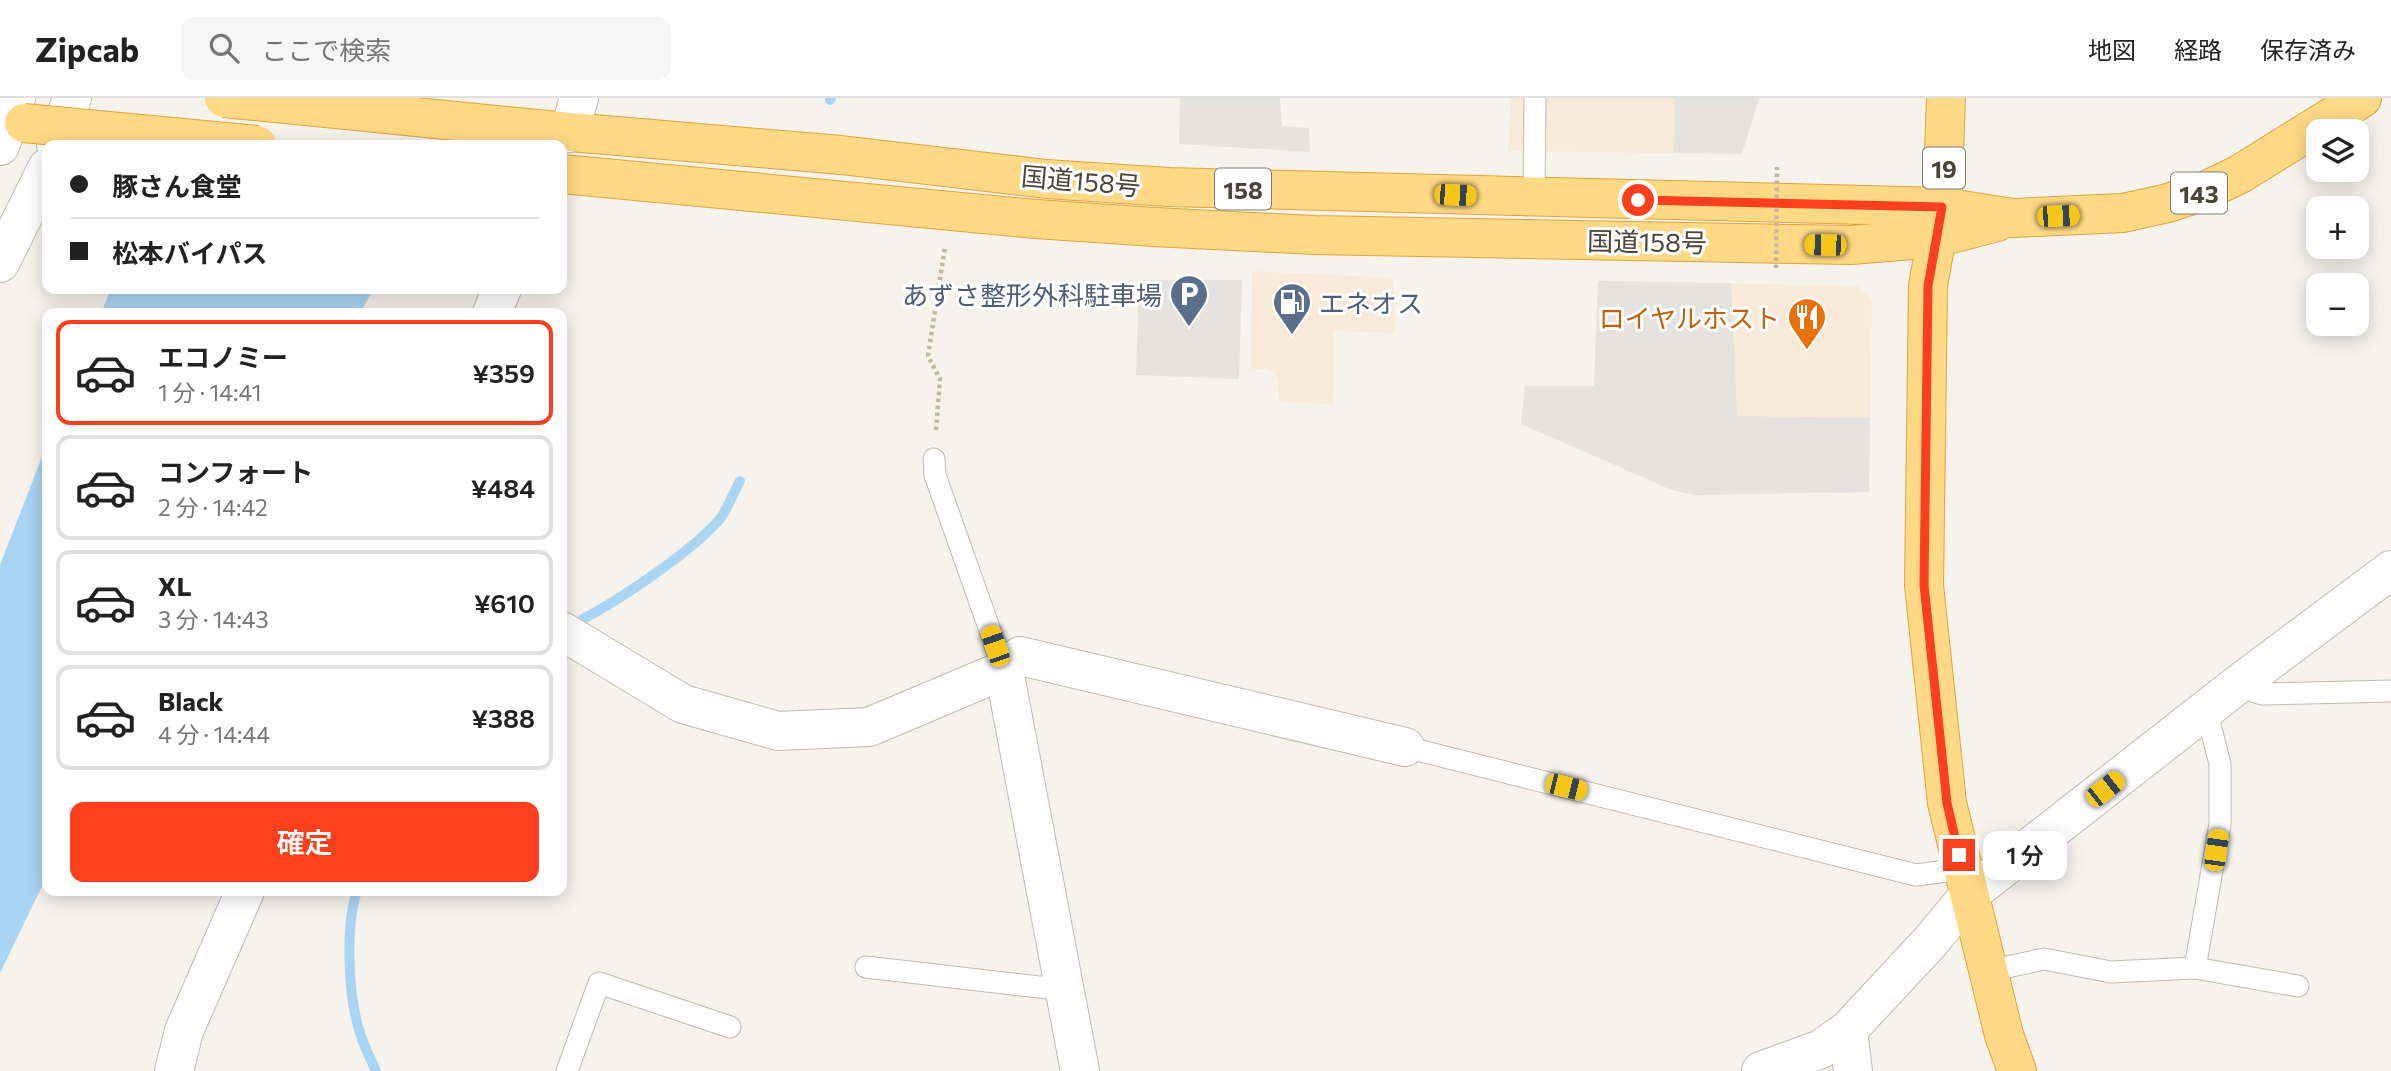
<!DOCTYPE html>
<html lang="ja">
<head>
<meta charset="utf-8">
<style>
	:root { --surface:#fff; --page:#f6f6f6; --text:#222; --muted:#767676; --line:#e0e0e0; --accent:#fc3f1d }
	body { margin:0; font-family:Commissioner,"Noto Sans JP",sans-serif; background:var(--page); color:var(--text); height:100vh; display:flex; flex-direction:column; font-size:26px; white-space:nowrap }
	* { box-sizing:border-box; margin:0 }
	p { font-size:23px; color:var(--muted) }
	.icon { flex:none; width:38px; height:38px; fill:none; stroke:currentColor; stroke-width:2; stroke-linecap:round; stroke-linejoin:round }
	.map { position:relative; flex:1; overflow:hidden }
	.side { position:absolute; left:42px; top:210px; width:525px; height:588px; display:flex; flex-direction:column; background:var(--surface); border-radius:14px; box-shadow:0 4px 18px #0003 }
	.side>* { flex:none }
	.guide { position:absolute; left:42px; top:42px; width:525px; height:154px; border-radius:14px; box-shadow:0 4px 18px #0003; display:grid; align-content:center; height:154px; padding:0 28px; background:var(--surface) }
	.fabs { position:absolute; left:2306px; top:21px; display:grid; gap:14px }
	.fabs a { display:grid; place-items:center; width:63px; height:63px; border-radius:14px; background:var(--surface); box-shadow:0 4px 18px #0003; font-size:35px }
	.end { position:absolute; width:32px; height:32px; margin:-16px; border:9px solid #fc3f1d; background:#fff; box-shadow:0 0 0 4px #fff }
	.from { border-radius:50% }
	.bubble { position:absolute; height:49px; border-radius:14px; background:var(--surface); box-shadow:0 4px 18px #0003; font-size:23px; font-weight:600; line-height:49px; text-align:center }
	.car { position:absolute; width:21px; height:42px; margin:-21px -10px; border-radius:9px; box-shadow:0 0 5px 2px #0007; background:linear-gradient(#f5c518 24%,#345 0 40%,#f5c518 0 76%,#345 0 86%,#f5c518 0) }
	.guide b { display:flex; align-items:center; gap:24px; height:66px; font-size:26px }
	.guide b+b { border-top:2px solid var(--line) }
	.guide i { width:18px; height:18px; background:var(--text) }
	ul { padding:12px 0 0; list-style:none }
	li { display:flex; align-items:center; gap:21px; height:105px; margin:0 14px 10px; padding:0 14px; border:4px solid var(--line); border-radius:14px }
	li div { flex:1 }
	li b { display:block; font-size:26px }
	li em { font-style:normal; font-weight:600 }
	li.on { border-color:var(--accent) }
	li>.icon { width:63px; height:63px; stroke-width:1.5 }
	.cta { display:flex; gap:14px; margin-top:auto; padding:14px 28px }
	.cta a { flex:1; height:80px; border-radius:14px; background:var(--accent); color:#fff; font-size:28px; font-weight:600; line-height:80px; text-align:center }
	header { display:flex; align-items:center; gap:42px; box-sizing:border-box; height:98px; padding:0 35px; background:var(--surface); border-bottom:2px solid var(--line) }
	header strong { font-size:33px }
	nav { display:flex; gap:38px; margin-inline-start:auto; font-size:24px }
	.search { width:490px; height:63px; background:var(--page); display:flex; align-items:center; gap:18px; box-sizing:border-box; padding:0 24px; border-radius:14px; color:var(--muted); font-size:26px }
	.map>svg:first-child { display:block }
	.commercial { fill:#f7ead8 }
	.parking { fill:#e5e3e0 }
	.water { fill:#a9d4f2 }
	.pier { fill:#f6f3ec }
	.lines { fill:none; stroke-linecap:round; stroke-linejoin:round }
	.stream { stroke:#a9d4f2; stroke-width:10 }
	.service-casing { stroke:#c2bbae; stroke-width:23 }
	.minor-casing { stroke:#c2bbae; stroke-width:40 }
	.trunk-casing { stroke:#e0a43c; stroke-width:40 }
	.path { stroke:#c4b79f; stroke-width:4.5; stroke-dasharray:3.5 3.5; stroke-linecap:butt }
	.service { stroke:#fff; stroke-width:21 }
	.minor { stroke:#fff; stroke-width:38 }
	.trunk { stroke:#ffd985; stroke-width:38 }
	.trunk-bridge-casing { stroke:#e0a43c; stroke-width:40; stroke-linecap:butt }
	.path-bridge { stroke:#c4b79f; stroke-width:4.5; stroke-dasharray:3.5 3.5; stroke-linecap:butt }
	.trunk-bridge { stroke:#ffd985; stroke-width:38 }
	.route { stroke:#fc3f1d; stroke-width:9 }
	.labels { text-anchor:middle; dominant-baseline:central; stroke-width:6; stroke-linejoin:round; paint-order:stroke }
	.shield { fill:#fff; stroke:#817c74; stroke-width:2 }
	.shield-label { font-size:24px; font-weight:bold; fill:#4b4439 }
	.street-label { font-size:26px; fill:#4b4439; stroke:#fff }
	.service-label { font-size:26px; fill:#4e5e75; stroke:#fff; text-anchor:end }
	.food-label { font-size:26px; fill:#c56008; stroke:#fff; text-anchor:end }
</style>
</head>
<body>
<header>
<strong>Zipcab</strong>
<div class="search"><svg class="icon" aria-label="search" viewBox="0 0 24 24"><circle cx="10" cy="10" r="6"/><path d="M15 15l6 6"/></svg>ここで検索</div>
<nav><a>地図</a><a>経路</a><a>保存済み</a></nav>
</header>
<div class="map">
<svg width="2391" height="973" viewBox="0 0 2391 973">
	<rect width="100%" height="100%" fill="#f6f3ec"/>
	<path class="commercial" d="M 1511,0 L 1759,0 L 1742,56 L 1508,53 Z
		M 1252,173 L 1393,180 L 1395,235 L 1334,233 L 1333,306 L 1279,304 L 1278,281 L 1268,271 L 1251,271 Z
		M 1598,183 L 1858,188 L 1872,202 L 1869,394 L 1695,397 L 1672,392 L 1521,326 L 1525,288 L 1594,288 Z"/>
	<path class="parking" d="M 1180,0 L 1280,0 L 1282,28 L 1309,30 L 1310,54 L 1179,46 Z
		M 1675,0 L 1759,0 L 1742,56 L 1674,55 Z
		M 1139,182 L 1242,182 L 1239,281 L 1136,277 Z
		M 1598,183 L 1731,185 L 1737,318 L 1870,320 L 1869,394 L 1695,397 L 1672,392 L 1521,326 L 1525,288 L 1594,288 Z"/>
	<path class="water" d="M 111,191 L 374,191 L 360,215 L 101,215 Z
		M 47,346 L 47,778 L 0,875 L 0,467 Z"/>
	<path class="pier" d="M 186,0 L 446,0 L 430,47 L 167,47 Z"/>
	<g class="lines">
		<path class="stream" d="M 830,2 L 831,0
			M 583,521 C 621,501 692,453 719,422 C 728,411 733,395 740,383
			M 357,793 C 345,829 348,901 361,938 C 365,950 371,962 376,973"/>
		<defs>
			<path id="service" d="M 1534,100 L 1535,0
				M 934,361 L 935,377 L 1004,572
				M 2236,588 L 2262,596 L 2391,593
				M 1405,649 L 1916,777 L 1963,771
				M 866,869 L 1065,892
				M 2195,870 L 2220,726 L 2220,666 L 2206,611
				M 1988,873 L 2044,861 L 2111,874 L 2195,870 L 2298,888
				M 567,973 L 599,885 L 730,929"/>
			<path id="minor" d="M 569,35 L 579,0
				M 56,47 L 72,0
				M 0,48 L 16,0
				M 0,165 L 47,70
				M 492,215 L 502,191
				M 562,533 L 683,606 L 778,633 L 869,629 L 1004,572 L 1020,558 L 1405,649
				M 1004,572 L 1080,973
				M 1848,932 L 1853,973
				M 174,973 L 184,933 L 245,793
				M 1761,973 L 1821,951 L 1848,932 L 1930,844 L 1970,796 L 2236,588 L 2391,472"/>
			<path id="trunk" d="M 1946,0 L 1942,109 L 1928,188 L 1924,487 L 1947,705 L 2004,937 L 2017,973
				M 547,32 L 841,57 L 1046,81 L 1169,89 L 1942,109 L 2013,120 L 2123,115 L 2168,105 L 2207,92 L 2240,76 L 2362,0
				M 562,76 L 1036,121 L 1154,129 L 1314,137 L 1851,147 L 1936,140 L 1997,124"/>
		</defs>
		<use href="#service" class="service-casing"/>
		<use href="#minor" class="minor-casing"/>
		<use href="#trunk" class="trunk-casing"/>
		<path class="path" d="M 936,332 L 940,281 L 928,258 L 945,149"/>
		<use href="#service" class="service"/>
		<use href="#minor" class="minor"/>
		<use href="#trunk" class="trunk"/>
		<defs>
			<path id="trunk-bridge" d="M 224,0 L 547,32
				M 24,25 L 257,47"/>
		</defs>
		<use href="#trunk-bridge" class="trunk-bridge-casing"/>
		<path class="path-bridge" d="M 1776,170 L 1777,69"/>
		<use href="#trunk-bridge" class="trunk-bridge"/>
	</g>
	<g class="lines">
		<path class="route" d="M 1638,102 L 1942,109 L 1928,188 L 1924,487 L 1947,705 L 1959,757"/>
	</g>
	<defs>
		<symbol id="parking-pin" viewBox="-11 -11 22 30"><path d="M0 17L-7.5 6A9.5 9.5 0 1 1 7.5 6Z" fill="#5c6f8a" stroke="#fff"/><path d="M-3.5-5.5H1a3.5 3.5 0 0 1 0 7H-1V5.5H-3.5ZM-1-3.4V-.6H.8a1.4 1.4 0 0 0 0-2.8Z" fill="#fff"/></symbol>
		<symbol id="fuel-pin" viewBox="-11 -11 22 30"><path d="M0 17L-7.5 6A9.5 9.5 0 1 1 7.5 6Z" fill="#5c6f8a" stroke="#fff"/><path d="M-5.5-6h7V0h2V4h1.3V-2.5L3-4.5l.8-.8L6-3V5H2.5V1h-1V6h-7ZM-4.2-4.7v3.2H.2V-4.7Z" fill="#fff"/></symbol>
		<symbol id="restaurant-pin" viewBox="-11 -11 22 30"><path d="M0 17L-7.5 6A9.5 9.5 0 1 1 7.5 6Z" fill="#e8710a" stroke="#fff"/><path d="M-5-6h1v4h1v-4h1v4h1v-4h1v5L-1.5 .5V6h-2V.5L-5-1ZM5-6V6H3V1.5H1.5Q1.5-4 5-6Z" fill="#fff"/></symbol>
	</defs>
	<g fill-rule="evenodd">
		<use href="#parking-pin" x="1167" y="174" width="44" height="60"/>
		<use href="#fuel-pin" x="1270" y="182" width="44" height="60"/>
		<use href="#restaurant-pin" x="1785" y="197" width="44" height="60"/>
	</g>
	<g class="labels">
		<g class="shield">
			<rect x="1923" y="49.5" width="42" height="41" rx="5"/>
			<rect x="1215" y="70.5" width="56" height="41" rx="5"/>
			<rect x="2171" y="74.5" width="56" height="41" rx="5"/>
		</g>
		<g class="shield-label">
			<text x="1944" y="70">19</text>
			<text x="1243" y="91">158</text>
			<text x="2199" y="95">143</text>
		</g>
		<g class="street-label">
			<text transform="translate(1081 82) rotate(5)">国道158号</text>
			<text transform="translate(1647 143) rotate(1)">国道158号</text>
		</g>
		<g class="service-label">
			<text x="1162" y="196">あずさ整形外科駐車場</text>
			<text x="1319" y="204" text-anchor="start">エネオス</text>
		</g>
		<g class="food-label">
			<text x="1780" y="219">ロイヤルホスト</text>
		</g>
	</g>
</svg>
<div class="fabs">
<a><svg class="icon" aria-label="layers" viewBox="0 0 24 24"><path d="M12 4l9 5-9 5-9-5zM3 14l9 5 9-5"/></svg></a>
<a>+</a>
<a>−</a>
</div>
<i class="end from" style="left:1638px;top:102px"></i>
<i class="end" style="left:1959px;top:757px"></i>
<div class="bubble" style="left:1983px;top:733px;width:84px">1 分</div>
<i class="car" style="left:1455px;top:97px;rotate:92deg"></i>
<i class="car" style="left:2058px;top:118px;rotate:88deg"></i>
<i class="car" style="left:1825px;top:147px;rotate:271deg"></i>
<i class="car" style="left:995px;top:548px;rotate:341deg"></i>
<i class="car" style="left:1566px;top:689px;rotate:104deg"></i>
<i class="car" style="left:2105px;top:691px;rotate:52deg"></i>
<i class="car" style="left:2216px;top:752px;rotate:8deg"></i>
<div class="guide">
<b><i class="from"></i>豚さん食堂</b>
<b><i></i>松本バイパス</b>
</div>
<section class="side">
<ul>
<li class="on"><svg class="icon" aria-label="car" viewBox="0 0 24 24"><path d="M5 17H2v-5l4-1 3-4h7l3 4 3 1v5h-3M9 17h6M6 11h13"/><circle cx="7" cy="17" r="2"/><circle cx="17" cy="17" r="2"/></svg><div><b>エコノミー</b><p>1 分 · 14:41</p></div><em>¥359</em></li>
<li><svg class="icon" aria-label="car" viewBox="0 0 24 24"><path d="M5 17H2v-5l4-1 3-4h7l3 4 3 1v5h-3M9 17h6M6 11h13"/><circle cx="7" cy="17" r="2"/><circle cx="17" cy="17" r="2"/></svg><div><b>コンフォート</b><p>2 分 · 14:42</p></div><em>¥484</em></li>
<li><svg class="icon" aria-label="car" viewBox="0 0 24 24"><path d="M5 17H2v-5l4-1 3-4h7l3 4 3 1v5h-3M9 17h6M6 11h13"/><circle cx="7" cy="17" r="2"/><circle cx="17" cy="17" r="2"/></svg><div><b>XL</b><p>3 分 · 14:43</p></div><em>¥610</em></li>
<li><svg class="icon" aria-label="car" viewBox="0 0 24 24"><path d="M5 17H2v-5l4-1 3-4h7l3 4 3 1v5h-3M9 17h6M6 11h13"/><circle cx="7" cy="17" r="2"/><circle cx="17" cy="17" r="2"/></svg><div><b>Black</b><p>4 分 · 14:44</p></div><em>¥388</em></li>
</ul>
<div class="cta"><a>確定</a></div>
</section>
</div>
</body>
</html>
